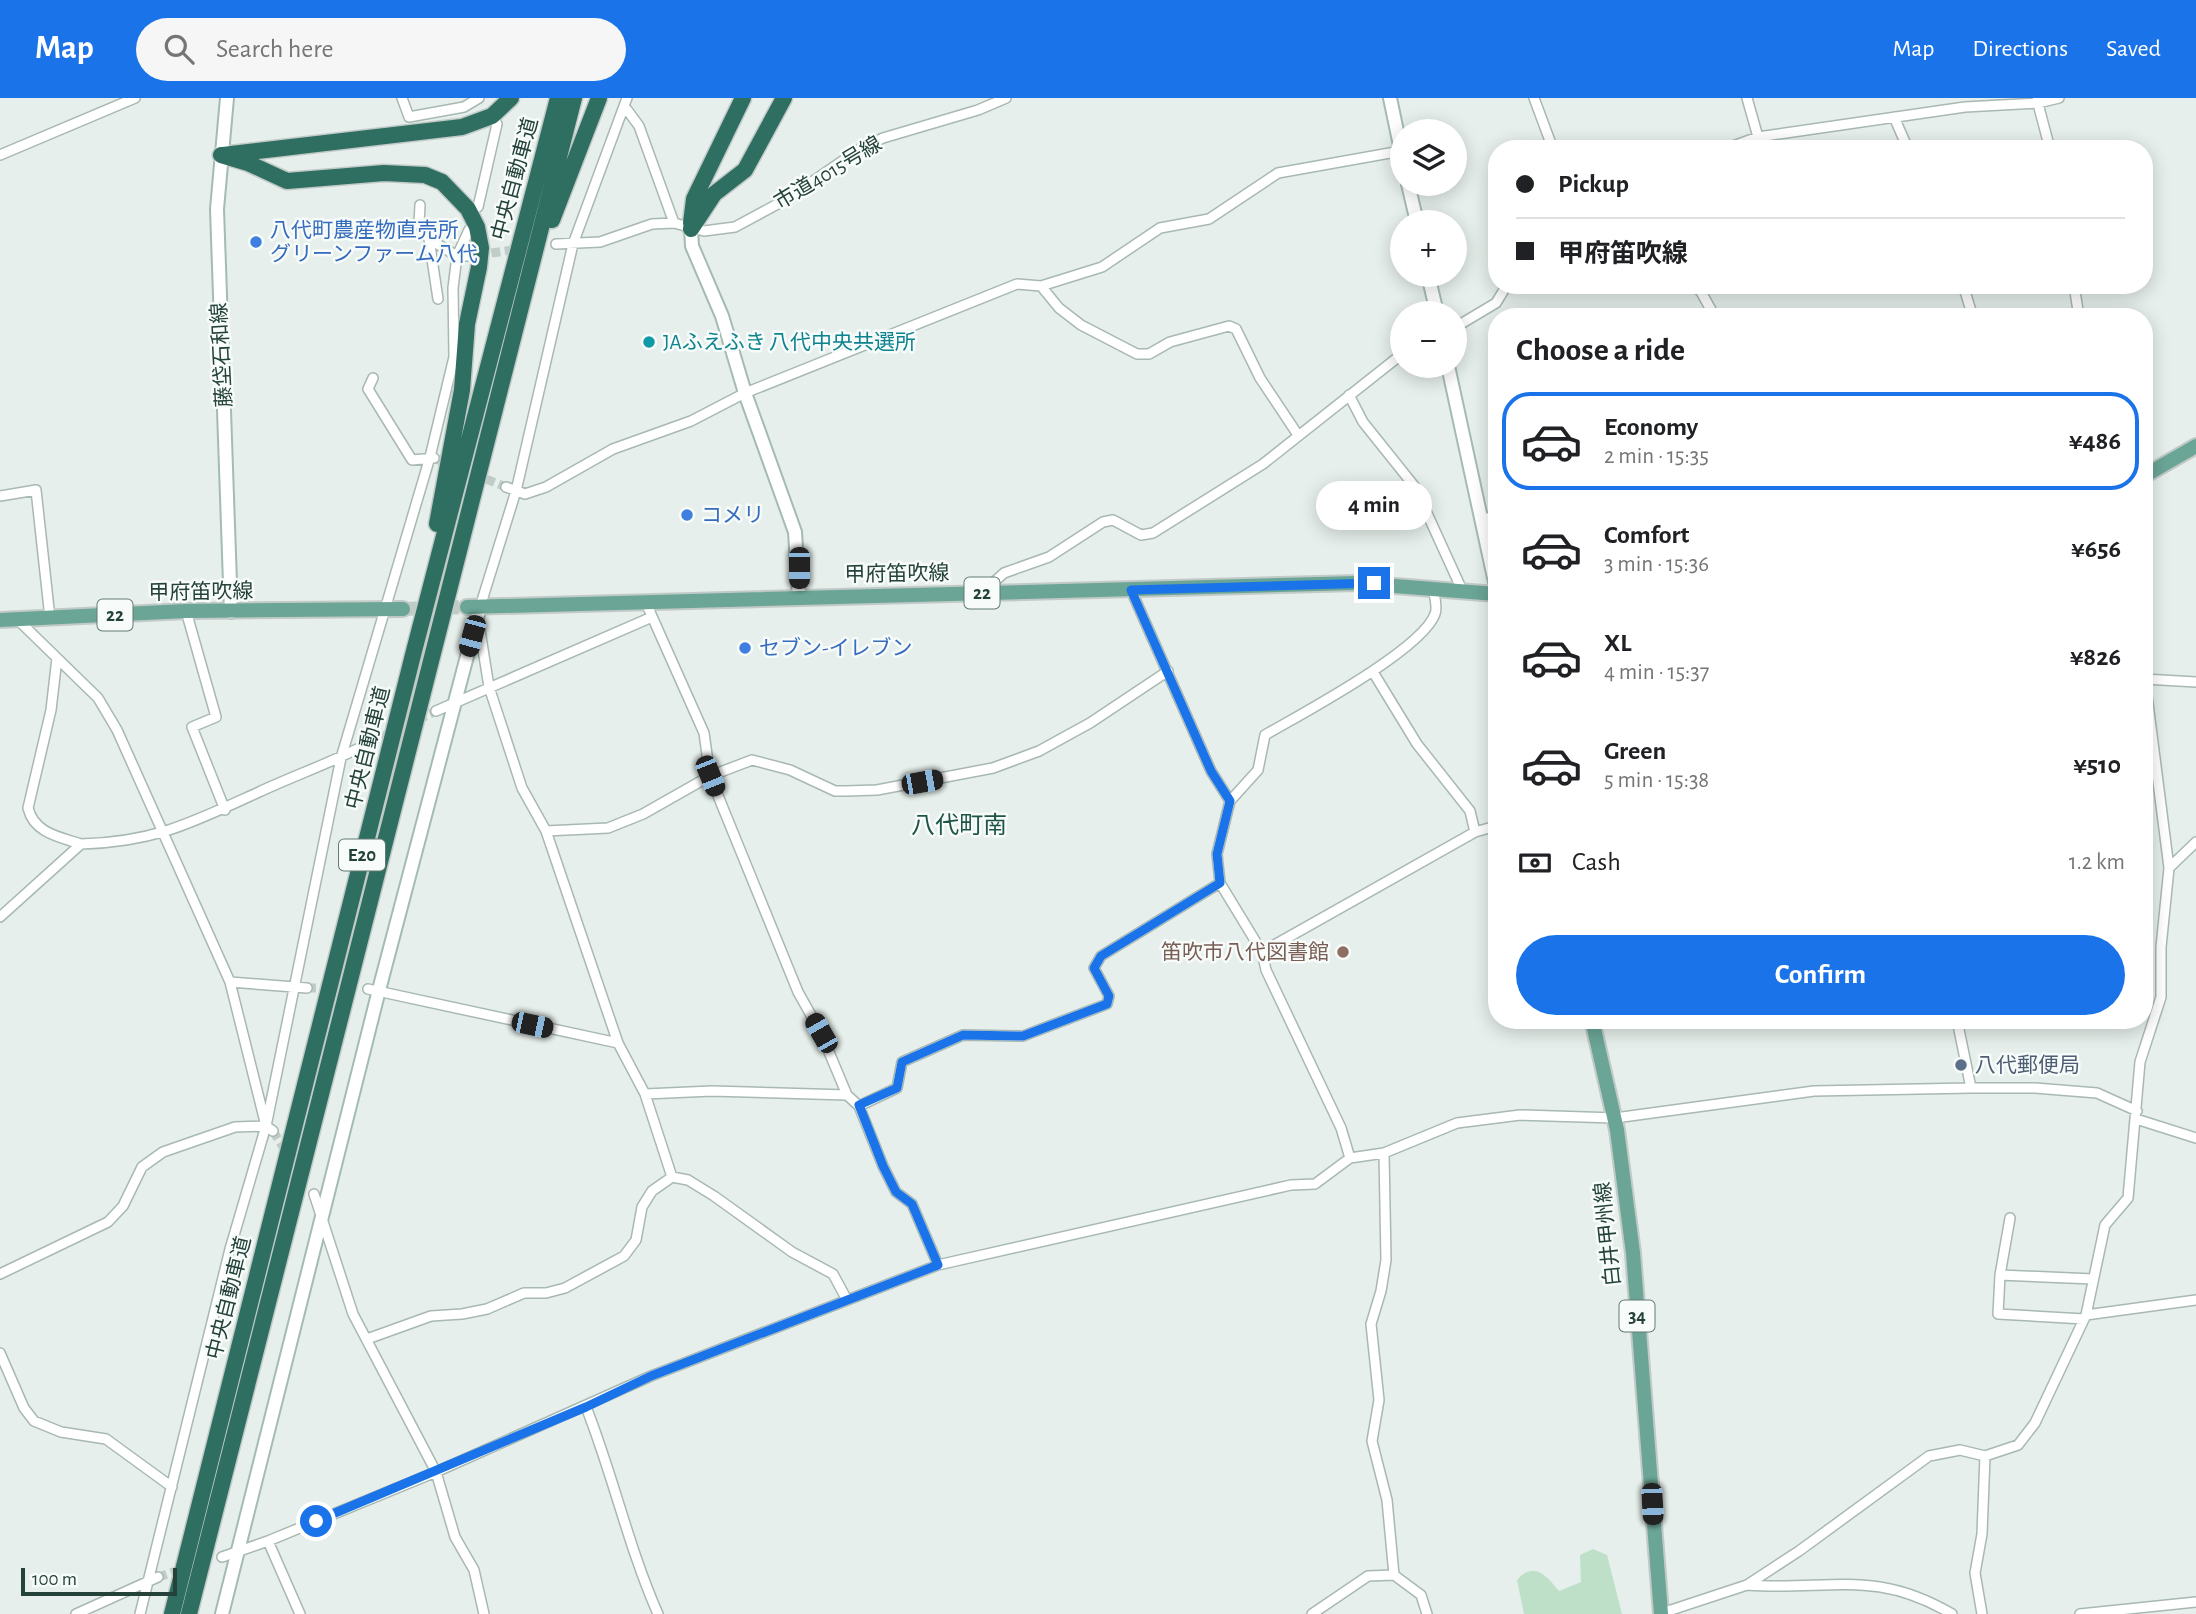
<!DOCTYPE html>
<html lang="en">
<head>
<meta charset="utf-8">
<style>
	:root { --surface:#fff; --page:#f6f6f6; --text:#202124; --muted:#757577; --line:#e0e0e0; --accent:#1a73e8 }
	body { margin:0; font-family:"Alegreya Sans","Noto Sans JP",sans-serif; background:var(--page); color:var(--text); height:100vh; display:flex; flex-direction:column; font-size:26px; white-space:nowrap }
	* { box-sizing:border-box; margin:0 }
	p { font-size:23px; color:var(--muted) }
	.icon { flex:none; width:38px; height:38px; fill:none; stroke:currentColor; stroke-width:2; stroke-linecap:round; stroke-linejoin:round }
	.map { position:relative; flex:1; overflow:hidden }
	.panel { position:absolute; left:1488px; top:210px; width:665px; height:721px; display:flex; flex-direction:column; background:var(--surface); border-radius:28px; box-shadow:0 4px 18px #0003 }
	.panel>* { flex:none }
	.hud { position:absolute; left:1488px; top:42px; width:665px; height:154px; border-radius:28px; box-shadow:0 4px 18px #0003; display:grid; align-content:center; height:154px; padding:0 28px; background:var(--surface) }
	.tools { position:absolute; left:1390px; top:21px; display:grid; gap:14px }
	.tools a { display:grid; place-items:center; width:77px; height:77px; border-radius:50%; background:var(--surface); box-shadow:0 4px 18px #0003; font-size:35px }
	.scale { position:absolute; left:21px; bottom:18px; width:156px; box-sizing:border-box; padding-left:7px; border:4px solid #24423a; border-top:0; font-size:19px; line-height:24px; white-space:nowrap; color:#24423a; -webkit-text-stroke:5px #f7fbf9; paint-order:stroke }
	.end { position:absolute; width:32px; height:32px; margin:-16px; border:9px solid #1a73e8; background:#fff; box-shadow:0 0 0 4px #fff }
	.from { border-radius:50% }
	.bubble { position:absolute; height:49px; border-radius:24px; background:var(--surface); box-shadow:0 4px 18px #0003; font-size:23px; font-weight:700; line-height:49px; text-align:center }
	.car { position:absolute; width:21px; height:42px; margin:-21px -10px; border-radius:9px; box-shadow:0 0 5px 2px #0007; background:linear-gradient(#222 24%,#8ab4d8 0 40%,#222 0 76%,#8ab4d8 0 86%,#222 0) }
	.hud b { display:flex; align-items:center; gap:24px; height:66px; font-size:26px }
	.hud b+b { border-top:2px solid var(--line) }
	.hud i { width:18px; height:18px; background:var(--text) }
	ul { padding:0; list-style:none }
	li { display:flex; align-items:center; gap:21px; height:98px; margin:0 14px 10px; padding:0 14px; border:4px solid transparent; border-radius:28px }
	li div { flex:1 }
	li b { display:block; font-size:26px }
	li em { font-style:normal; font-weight:700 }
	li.selected { border-color:var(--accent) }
	li>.icon { width:63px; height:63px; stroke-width:1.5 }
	h2 { padding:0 28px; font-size:32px; line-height:84px }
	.pay { display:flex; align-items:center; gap:18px; height:77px; padding:0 28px; font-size:26px }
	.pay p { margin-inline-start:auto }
	.button { display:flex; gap:14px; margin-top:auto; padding:14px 28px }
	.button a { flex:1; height:80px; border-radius:42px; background:var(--accent); color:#fff; font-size:28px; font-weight:700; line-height:80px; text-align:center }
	header { display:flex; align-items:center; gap:42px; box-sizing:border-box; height:98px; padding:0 35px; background:var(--accent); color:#fff }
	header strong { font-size:33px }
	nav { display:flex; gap:38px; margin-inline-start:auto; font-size:24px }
	.search { width:490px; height:63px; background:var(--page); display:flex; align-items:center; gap:18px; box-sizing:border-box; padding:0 24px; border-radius:38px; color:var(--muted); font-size:26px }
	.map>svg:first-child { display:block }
	.green { fill:#bfe0c8 }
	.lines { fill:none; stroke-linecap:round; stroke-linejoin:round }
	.street-tunnel { stroke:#bfccc8; stroke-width:9; stroke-dasharray:9 4.5; stroke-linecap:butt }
	.primary-tunnel { stroke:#bfccc8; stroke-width:14; stroke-dasharray:14 7; stroke-linecap:butt }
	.street-casing { stroke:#a8b8b2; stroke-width:12 }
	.secondary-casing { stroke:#a4bbb3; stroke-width:16 }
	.primary-casing { stroke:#c2cac8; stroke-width:18 }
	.highway-casing { stroke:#c2cac8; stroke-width:19 }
	.street { stroke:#fff; stroke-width:9 }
	.secondary { stroke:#fff; stroke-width:12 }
	.primary { stroke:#6aa596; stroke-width:14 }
	.highway { stroke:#2f6f62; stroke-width:16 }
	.route { stroke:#1a73e8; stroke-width:9 }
	.shop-dot { fill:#3f7fe0; stroke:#f7fbf9; stroke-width:2.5 }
	.culture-dot { fill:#0f9aa8; stroke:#f7fbf9; stroke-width:2.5 }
	.education-dot { fill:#8d6e63; stroke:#f7fbf9; stroke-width:2.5 }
	.service-dot { fill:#5c6f8a; stroke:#f7fbf9; stroke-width:2.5 }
	.labels { text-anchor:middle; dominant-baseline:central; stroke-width:5; stroke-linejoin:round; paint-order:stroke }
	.shield { fill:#f7fbf9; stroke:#637a73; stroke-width:2 }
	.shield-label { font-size:19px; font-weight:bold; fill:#24423a }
	.street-label { font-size:21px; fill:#24423a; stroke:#f7fbf9 }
	.shop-label { font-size:21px; fill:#366cbe; stroke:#f7fbf9; text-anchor:start }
	.culture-label { font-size:21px; fill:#0d838f; stroke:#f7fbf9; text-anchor:start }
	.education-label { font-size:21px; fill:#785e54; stroke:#f7fbf9; text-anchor:end }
	.service-label { font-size:21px; fill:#4e5e75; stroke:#f7fbf9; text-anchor:start }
	.quarter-label { font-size:24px; fill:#1f5548; stroke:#f7fbf9 }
</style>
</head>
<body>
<header>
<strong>Map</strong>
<div class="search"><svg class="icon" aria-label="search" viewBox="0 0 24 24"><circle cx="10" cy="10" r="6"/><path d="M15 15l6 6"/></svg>Search here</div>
<nav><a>Map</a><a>Directions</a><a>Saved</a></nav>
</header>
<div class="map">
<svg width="2196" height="1516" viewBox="0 0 2196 1516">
	<rect width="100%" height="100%" fill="#e6efeb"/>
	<path class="green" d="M 1593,1451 L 1607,1457 L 1622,1516 L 1524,1516 L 1517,1482 C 1534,1462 1547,1478 1559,1493 L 1581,1484 L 1580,1457 Z"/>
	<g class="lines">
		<path class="street-tunnel" d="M 478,157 L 519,151
			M 436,361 L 506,389
			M 357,651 L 436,613
			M 307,890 L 332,890
			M 273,1033 L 288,1057
			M 158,1479 L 183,1471"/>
		<path class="primary-tunnel" d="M 403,511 L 467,509"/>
		<defs>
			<path id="street" d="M 402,0 L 409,19 L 464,9 L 479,0
				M 1534,0 L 1553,51
				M 1747,0 L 1758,39
				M 2037,2 L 2050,51
				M 625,9 L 639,28 L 674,125
				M 1894,19 L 1908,51
				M 1725,51 L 1758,39 L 1965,9 L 2038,5 L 2059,0
				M 0,57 L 135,0
				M 420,107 L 419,125 L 429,141 L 438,201
				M 478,109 L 497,26
				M 429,141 L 457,158 L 467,158
				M 556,146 L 600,144 L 652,126 L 674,125 L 704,133 L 735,129 L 787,101 L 860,51 L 883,40 L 978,12 L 1006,0
				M 1686,187 L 1700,192 L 1715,219
				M 1963,187 L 1973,219
				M 2074,187 L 2079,219
				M 1041,188 L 1102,169 L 1160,130 L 1209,121 L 1278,75 L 1401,53
				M 1454,230 L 1496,205 L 1507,187
				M 373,280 L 368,291 L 412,362 L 434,360
				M 1349,297 L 1363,324 L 1415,389 L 1462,492
				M 506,389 L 525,396 L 546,389 L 613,351 L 691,323 L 745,295 L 1017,186 L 1041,188 L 1059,210 L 1081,227 L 1137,256 L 1149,256 L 1170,244 L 1229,228 L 1236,231 L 1260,280 L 1298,337
				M 0,398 L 36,392 L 50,520
				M 1482,422 L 1496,417
				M 1131,492 L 1211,673 L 1230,703
				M 983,494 L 1004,475 L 1049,459 L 1103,424 L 1113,422 L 1141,437 L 1153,435 L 1263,366 L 1402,256
				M 646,505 L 704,635 L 710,678 L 798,894 L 821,935 L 847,997 L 859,1008 L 883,1068 L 896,1094 L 912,1106 L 938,1167
				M 480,509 L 516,393 L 573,146 L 627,0
				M 186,513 L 216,619 L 192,629 L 225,712
				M 478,520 L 489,589 L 522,690 L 546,733 L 618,945 L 645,996 L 712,993 L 847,997
				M 17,521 L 98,600 L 117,632 L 230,884 L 266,1028 L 273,1033
				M 57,560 L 51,612 L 28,710 C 34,735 59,739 81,746
				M 1373,574 L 1417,646 L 1470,713 L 1475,734
				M 2144,581 L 2196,584
				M 436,613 L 652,519
				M 546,733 L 608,730 L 643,716 L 710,678 L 752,662 L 790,672 L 835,693 L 846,693 L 877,692 L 993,670 L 1039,653 L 1090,625 L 1168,573
				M 2169,770 L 2196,744
				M 0,819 L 81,746 C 156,744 193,724 259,694 C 291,679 325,667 357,651
				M 1262,854 L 1475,734 L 1496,728
				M 230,884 L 307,890
				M 368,891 L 618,945
				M 1957,922 L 1971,990
				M 645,996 L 672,1079
				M 859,1008 L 897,990 L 902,964 L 963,937 L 1023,938 L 1107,906 L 1109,898 L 1094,870 L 1101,858 L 1220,785
				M 2136,1021 L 2196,1040
				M 1384,1055 L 1386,1162 L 1381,1193 L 1371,1226 L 1379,1302 L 1372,1343 L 1387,1402 L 1394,1477 L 1421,1497 L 1427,1516
				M 1350,1060 L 1341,1030 L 1266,872 L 1262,854 L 1220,785 L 1217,756 L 1230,703 L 1258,672 L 1265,637 C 1301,616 1422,552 1435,516 C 1438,509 1434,497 1433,489
				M 314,1096 L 353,1216 L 436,1374 L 455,1439 L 474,1472 L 484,1516
				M 2010,1120 L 2000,1177 L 1998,1216 L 2084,1221
				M 0,1176 L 108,1124 L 123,1108 L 142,1069 L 163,1054 L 235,1029 L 266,1028
				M 2000,1177 L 2093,1181
				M 2086,1217 L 2196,1202
				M 367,1241 L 431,1218 L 462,1216 L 487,1211 L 524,1195 L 546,1195 L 565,1190 L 624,1158 L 636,1142 L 642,1109 L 652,1093 L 672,1079 L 688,1082 L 714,1098 L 792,1154 L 833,1176 L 847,1202
				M 0,1255 L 24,1310 L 34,1323 L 61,1334 L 106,1341 L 172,1389
				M 586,1309 C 613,1377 628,1448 658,1516
				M 268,1443 L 300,1516
				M 222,1459 L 268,1443 L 436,1374 L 651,1278 L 938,1167 L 1291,1087 L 1315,1086 L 1350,1060 L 1384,1055 L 1457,1025 L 1520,1017 L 1615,1020 L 1814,993 L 1971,990 L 2035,990 L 2097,995 L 2137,1013
				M 1747,1487 C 1829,1493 1874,1470 1952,1516
				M 76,1516 L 158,1479
				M 140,1516 L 230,1151 L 266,1028 L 341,660 L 430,359 L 454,259 L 453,190 L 457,158 L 469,132
				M 1312,1516 L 1368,1478 L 1394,1477
				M 1659,1516 L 1747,1487 L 1799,1453 L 1929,1358 L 1960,1352 L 1985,1358 L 2018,1347 L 2035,1325 L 2086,1217 L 2105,1127 L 2128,1100 L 2140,964 L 2161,899 L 2161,849 L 2169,770 L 2144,574
				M 1982,1516 L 1975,1475 L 1982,1436 L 1985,1358
				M 2080,1516 L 2196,1504"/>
			<path id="secondary" d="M 227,0 L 217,111 L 231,514
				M 1390,0 L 1402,57
				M 1408,86 L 1417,124
				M 691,131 L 692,148 L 722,218 L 745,295 L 795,434 L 799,499
				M 1428,177 L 1437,215
				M 1448,268 L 1496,489
				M 222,1516 L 379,892 L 480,509"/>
			<path id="primary" d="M 2144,378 L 2196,348
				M 467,509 L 1357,485 L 1496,496
				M 0,522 L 186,513 L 403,511
				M 1592,922 L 1617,1032 L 1633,1155 L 1661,1516"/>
			<path id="highway" d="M 221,57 L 248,65 L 287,83 L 384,75 L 425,77 L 442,84 L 468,111 L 477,129 L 481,150 L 479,169 L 467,226 L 462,292 L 437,426
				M 223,57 L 462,29 L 492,18 L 511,0
				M 552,122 L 599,0
				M 691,125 L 694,101 L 743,0
				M 691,131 L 714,96 L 745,72 L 784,0
				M 172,1516 L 414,553 L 558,0
				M 189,1516 L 574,0"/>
		</defs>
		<use href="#street" class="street-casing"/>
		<use href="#secondary" class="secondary-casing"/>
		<use href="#primary" class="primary-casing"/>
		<use href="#highway" class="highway-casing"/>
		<use href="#street" class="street"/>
		<use href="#secondary" class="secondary"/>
		<use href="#primary" class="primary"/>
		<use href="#highway" class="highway"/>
	</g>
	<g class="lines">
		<path class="route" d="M 316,1423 L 586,1309 L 651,1278 L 938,1167 L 912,1106 L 896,1094 L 883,1068 L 859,1007 L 897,990 L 902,964 L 963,937 L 1023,938 L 1107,906 L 1109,898 L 1094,870 L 1101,858 L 1220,785 L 1217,756 L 1230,703 L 1211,673 L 1131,492 L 1374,485"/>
	</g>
	<g class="shop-dot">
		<circle cx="256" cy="144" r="7"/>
		<circle cx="687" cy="417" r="7"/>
		<circle cx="745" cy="550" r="7"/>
	</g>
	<circle class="culture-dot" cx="649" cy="244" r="7"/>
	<circle class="education-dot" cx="1343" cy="854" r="7"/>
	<circle class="service-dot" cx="1961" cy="967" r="7"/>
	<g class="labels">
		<g class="shield">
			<rect x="964.5" y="479.5" width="35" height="31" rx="5"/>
			<rect x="97.5" y="501.5" width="35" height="31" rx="5"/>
			<rect x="339" y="741.5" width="46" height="31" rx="5"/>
			<rect x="1619.5" y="1202.5" width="35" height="31" rx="5"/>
		</g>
		<g class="shield-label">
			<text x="982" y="495">22</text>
			<text x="115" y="517">22</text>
			<text x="362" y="757">E20</text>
			<text x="1637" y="1218">34</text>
		</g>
		<g class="street-label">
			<text transform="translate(828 75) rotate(-31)">市道4015号線</text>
			<text transform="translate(515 81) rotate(-75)">中央自動車道</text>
			<text transform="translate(222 257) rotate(-93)">藤垈石和線</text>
			<text transform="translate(897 476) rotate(-1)">甲府笛吹線</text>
			<text transform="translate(201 494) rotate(-1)">甲府笛吹線</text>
			<text transform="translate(368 650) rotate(-76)">中央自動車道</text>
			<text transform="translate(1608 1136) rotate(-96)">白井甲州線</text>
			<text transform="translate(229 1200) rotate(-76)">中央自動車道</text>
		</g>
		<g class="shop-label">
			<text x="270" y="132">八代町農産物直売所<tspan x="270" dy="24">グリーンファーム八代</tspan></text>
			<text x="701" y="417">コメリ</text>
			<text x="759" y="550">セブン-イレブン</text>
		</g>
		<g class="culture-label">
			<text x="663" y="244">JAふえふき 八代中央共選所</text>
		</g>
		<g class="education-label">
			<text x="1329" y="854">笛吹市八代図書館</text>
		</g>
		<g class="service-label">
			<text x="1975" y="967">八代郵便局</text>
		</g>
		<g class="quarter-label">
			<text x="959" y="728">八代町南</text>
		</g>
	</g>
</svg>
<div class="tools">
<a><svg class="icon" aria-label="layers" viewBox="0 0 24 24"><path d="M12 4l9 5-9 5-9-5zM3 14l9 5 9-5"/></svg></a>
<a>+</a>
<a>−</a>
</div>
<div class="scale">100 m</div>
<i class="end from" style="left:316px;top:1423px"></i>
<i class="end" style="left:1374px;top:485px"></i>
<div class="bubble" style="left:1316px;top:383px;width:116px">4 min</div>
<i class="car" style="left:799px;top:470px;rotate:180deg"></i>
<i class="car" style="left:472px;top:538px;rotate:195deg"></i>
<i class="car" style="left:710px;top:678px;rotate:158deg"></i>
<i class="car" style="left:922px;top:684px;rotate:80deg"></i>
<i class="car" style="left:532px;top:927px;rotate:102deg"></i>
<i class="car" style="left:821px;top:935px;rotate:330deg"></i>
<i class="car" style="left:1652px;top:1406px;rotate:177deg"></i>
<div class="hud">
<b><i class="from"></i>Pickup</b>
<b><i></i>甲府笛吹線</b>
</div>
<section class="panel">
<h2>Choose a ride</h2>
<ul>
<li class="selected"><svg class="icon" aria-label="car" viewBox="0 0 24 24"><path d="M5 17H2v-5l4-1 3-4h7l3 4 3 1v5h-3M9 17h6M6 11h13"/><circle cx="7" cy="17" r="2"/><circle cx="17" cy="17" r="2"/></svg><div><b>Economy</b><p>2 min · 15:35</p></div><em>¥486</em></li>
<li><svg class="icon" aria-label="car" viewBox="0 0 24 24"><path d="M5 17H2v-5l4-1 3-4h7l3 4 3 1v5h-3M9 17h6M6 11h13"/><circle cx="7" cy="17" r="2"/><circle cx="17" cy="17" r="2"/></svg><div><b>Comfort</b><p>3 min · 15:36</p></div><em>¥656</em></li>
<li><svg class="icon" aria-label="car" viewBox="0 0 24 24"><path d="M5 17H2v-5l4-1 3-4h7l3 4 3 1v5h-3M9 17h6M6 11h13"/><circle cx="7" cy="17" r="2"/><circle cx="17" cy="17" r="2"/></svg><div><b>XL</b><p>4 min · 15:37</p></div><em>¥826</em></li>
<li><svg class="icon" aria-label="car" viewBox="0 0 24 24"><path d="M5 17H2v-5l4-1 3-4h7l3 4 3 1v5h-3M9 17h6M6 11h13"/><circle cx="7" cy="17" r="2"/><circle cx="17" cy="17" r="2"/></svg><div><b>Green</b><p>5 min · 15:38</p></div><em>¥510</em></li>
</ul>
<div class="pay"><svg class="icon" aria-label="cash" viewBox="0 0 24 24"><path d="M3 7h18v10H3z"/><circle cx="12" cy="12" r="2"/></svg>Cash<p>1.2 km</p></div>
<div class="button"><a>Confirm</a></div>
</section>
</div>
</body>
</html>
